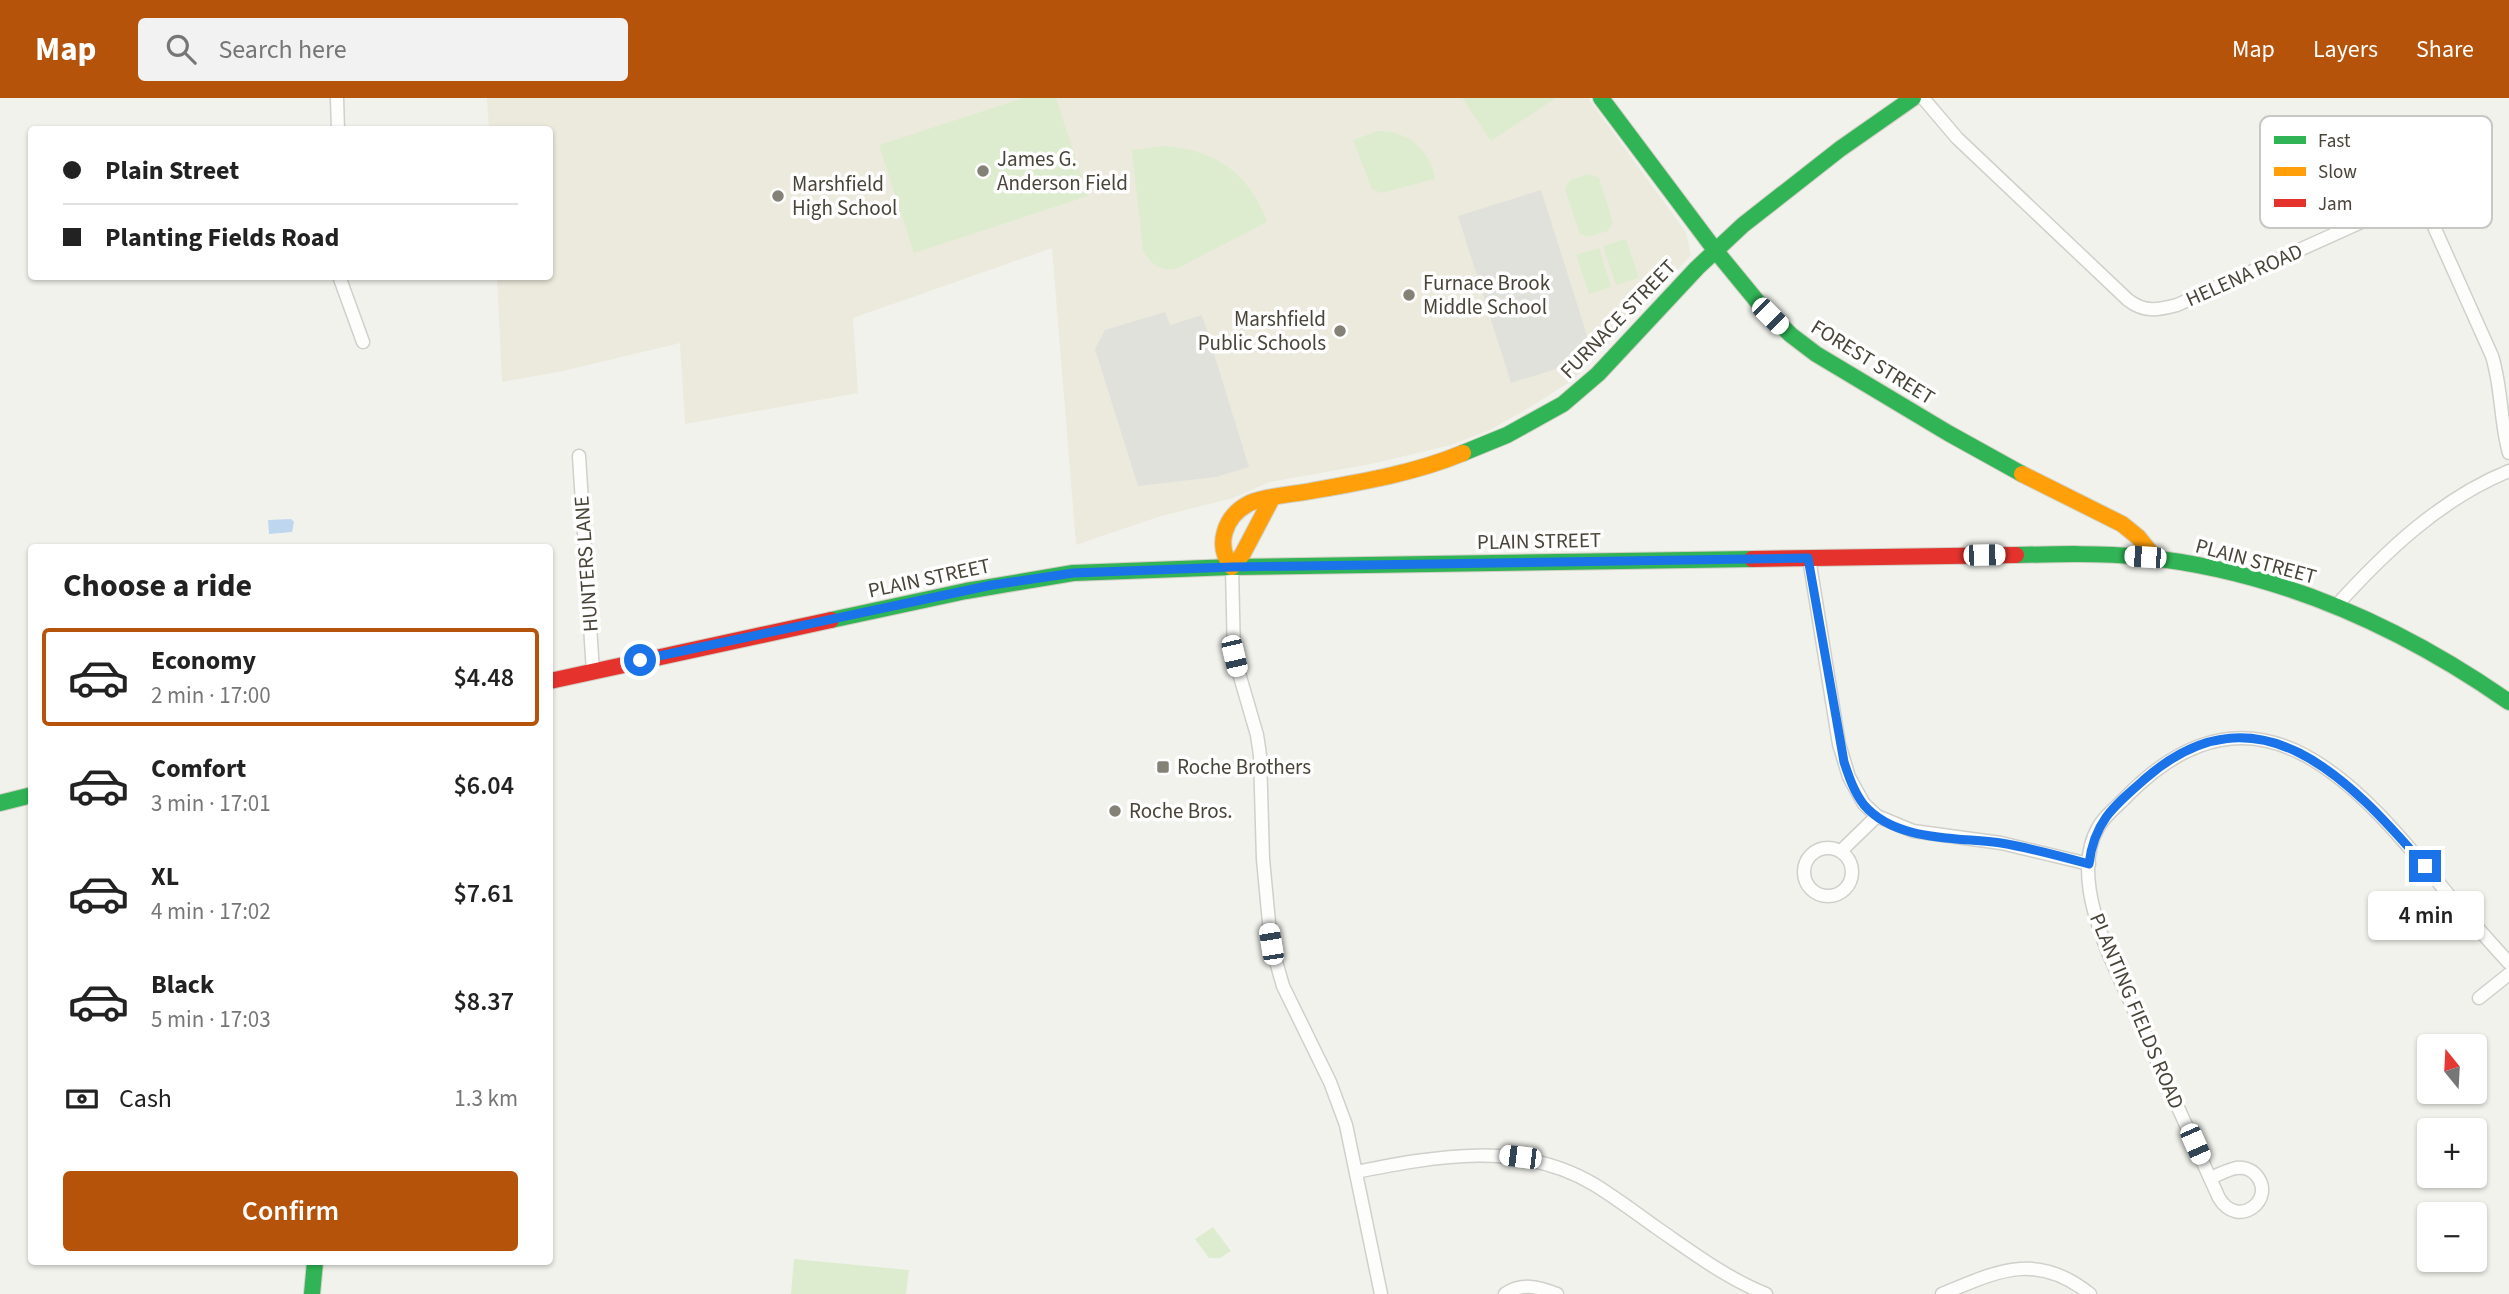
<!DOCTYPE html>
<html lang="en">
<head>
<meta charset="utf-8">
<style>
	:root { --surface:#fff; --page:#f2f2f2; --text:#222; --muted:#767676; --line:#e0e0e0; --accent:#b45309 }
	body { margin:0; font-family:"Source Sans 3",sans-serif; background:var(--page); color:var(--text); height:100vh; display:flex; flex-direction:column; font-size:26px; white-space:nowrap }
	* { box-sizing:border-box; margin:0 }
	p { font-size:23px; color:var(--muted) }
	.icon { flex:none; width:38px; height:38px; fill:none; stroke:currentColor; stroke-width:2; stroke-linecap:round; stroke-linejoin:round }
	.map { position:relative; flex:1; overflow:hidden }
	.side { position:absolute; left:28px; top:446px; width:525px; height:721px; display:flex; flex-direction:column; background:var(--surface); border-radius:7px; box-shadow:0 2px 5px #0004 }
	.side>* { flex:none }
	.top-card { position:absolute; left:28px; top:28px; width:525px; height:154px; border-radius:7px; box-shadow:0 2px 5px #0004; display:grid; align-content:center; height:154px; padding:0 35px; background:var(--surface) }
	.needle { width:46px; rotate:342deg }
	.tools { position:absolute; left:2417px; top:936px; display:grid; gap:14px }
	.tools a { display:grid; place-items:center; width:70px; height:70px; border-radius:7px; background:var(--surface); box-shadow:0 2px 5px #0004; font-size:35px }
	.end { position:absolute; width:32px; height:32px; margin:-16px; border:9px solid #1a73e8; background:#fff; box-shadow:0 0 0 4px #fff }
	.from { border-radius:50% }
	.bubble { position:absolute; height:49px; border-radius:7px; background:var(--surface); box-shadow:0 2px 5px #0004; font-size:23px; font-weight:600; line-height:49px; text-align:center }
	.car { position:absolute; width:21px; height:42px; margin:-21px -10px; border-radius:9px; box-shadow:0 0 5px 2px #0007; background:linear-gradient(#fff 24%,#345 0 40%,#fff 0 76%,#345 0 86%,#fff 0) }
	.top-card b { display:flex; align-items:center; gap:24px; height:66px; font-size:26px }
	.top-card b+b { border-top:2px solid var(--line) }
	.top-card i { width:18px; height:18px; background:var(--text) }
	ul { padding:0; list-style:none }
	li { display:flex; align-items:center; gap:21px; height:98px; margin:0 14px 10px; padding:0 21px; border:4px solid transparent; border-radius:7px }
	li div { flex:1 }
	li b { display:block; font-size:26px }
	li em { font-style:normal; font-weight:600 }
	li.current { border-color:var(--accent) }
	li>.icon { width:63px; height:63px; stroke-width:1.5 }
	h2 { padding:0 35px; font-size:32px; line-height:84px }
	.pay { display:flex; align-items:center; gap:18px; height:77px; padding:0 35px; font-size:26px }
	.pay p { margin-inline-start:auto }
	.action { display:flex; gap:14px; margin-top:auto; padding:14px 35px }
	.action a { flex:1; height:80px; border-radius:7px; background:var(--accent); color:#fff; font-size:28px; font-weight:600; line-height:80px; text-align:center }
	header { display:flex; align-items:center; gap:42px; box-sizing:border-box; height:98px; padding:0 35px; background:var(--accent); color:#fff }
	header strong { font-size:33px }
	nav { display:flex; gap:38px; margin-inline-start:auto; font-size:24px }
	.search { width:490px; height:63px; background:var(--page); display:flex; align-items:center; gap:18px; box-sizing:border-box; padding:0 24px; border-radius:7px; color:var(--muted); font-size:26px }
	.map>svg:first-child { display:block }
	.education { fill:#eceadd }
	.green { fill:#ddecce }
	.parking { fill:#e1e1dc }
	.water { fill:#bfd7ee }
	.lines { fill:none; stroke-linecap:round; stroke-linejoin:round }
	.street-casing { stroke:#d0cfca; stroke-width:15 }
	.fast-casing { stroke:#d1cfc4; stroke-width:18 }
	.slow-casing { stroke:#d1cfc4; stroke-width:18 }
	.jam-casing { stroke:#d1cfc4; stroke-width:18 }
	.street { stroke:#fdfdfc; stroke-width:12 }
	.fast { stroke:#30b455; stroke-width:16 }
	.slow { stroke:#ff9f0a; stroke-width:16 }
	.jam { stroke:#e5322d; stroke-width:16 }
	.route { stroke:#1a73e8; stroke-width:9 }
	.poi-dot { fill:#848177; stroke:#fff; stroke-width:2.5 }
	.labels { text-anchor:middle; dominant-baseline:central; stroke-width:7; stroke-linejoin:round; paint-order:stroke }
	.poi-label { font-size:21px; fill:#494438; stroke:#fff; text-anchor:start }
	.street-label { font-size:21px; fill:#494438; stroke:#fff }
	.key { fill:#fff; stroke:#c8c7c3; stroke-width:2 }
	.key-label { font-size:19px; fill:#494438 }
</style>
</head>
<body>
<header>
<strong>Map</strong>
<div class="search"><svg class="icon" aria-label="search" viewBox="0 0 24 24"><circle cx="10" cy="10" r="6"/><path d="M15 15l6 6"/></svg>Search here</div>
<nav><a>Map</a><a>Layers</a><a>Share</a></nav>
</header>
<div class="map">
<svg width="2509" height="1196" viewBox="0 0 2509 1196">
	<rect width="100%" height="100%" fill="#f2f2ed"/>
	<path class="education" d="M 487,0 L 1588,0 L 1686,134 L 1691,157 L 1574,281 L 1532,308 L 1490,332 L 1451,347 L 1371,366 L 1270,384 L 1233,400 L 1158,419 L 1076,447 L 1052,150 L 853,220 L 858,295 L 685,326 L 680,245 L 563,273 L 502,284 L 497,179 L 550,178 L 550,32 L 489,31 Z"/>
	<path class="green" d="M 1023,0 L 1056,0 L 1088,98 L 914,155 L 879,47 Z
		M 1462,0 L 1556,0 L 1491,43 Z
		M 1378,33 C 1408,33 1430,51 1435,81 L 1381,95 L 1372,91 L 1353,42 Z
		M 1165,48 C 1216,52 1249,75 1267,124 L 1176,171 C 1159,173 1151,166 1143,152 L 1132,52 Z
		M 1589,76 L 1599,80 L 1613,124 L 1608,133 L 1586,139 L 1579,134 L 1565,91 L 1570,82 Z
		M 1626,141 L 1639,180 L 1616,187 L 1603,148 Z
		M 1599,150 L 1611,189 L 1589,196 L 1576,157 Z
		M 1213,1129 L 1231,1153 L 1220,1160 L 1209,1160 L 1195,1141 Z
		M 794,1161 L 909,1172 L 906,1196 L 791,1196 Z"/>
	<path class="parking" d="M 1541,92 L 1592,253 L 1566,268 L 1511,285 L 1458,118 Z
		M 1165,214 L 1170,227 L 1202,217 L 1249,369 L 1216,379 L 1138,388 L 1095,251 L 1105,232 Z"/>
	<path class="water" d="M 291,421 L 294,424 L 292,434 L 269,436 L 268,422 Z"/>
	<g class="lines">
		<defs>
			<path id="street" d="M 337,0 L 338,32
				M 1923,0 L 1957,40 L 2128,202 C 2145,215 2158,212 2177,207 L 2397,108 C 2413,105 2422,108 2431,122 L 2492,258 C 2502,290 2500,323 2509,355
				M 339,178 L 363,244
				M 579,358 L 593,574
				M 1809,460 L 1839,646 L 1849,679 L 1864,706 L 1877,718 L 1913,733 L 2001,745 L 2089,766
				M 1232,469 L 1234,558 L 1257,637 L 1260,657 L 1263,761 L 1271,846 L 1283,888 L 1330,984 L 1346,1027 L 1381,1196
				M 2336,508 C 2385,454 2440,401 2509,373
				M1804 774a24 24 0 1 1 48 0a24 24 0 1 1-48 0Z
				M 1841,753 L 1877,718
				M 2479,900 L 2509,876
				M 1356,1074 C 1437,1058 1520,1042 1595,1087 C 1616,1100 1636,1115 1657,1130 C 1692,1154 1726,1180 1766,1196
				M 2210,1080 C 2218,1077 2227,1072 2236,1070 C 2243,1069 2251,1071 2256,1077 C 2277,1101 2238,1132 2219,1100 L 2109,857 C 2094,819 2076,766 2099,728 C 2106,716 2119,707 2128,697 C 2262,562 2366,696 2452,801 C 2471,823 2490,844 2509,865
				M 1505,1196 C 1522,1184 1539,1189 1557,1196
				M 1942,1196 C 1998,1173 2036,1153 2090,1196"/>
			<path id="fast" d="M 1601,0 L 1715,152 L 1761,208 L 1791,237 L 1816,256 L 1948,335 L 2022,376
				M 1463,355 L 1507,337 L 1563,306 L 1598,276 L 1697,170 L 1743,127 L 1840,51 L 1913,0
				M 2016,457 C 2058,456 2101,455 2143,459 C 2277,473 2400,528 2509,604
				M 831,522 L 966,493 L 1073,475 L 1232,469 L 1752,461
				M 0,705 L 32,697
				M 312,1196 L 315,1164"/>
			<path id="slow" d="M 2022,376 L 2122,426 L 2138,439 L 2156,461
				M 1271,402 L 1242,457 L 1232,469 C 1215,448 1224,419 1248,406 C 1259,399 1296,396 1311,393 C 1362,384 1415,375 1463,355"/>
			<path id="jam" d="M 1752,461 L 2016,457
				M 550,583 L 831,522"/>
		</defs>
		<use href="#street" class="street-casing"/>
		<use href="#fast" class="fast-casing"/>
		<use href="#slow" class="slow-casing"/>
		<use href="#jam" class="jam-casing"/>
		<use href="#street" class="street"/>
		<use href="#fast" class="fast"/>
		<use href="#slow" class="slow"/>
		<use href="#jam" class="jam"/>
	</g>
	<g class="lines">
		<path class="route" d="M 640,562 L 992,487 L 1073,475 L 1232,469 L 1808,460 L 1844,664 C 1849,679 1854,694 1864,707 C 1896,744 1957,739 2001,745 C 2031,750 2060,758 2089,766 C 2094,723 2115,707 2146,680 C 2259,582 2351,683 2425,768"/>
	</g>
	<g class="poi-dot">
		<circle cx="983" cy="73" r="7"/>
		<circle cx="778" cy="98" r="7"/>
		<circle cx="1409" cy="197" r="7"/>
		<circle cx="1340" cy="233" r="7"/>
		<rect x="1156" y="662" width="14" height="14" rx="3.5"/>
		<circle cx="1115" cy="713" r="7"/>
	</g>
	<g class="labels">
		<g class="poi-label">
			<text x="997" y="61">James G.<tspan x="997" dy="24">Anderson Field</tspan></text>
			<text x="792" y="86">Marshfield<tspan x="792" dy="24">High School</tspan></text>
			<text x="1423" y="185">Furnace Brook<tspan x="1423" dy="24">Middle School</tspan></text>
			<text x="1326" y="221" text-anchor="end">Marshfield<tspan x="1326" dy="24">Public Schools</tspan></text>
			<text x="1177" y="669">Roche Brothers</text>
			<text x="1129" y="713">Roche Bros.</text>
		</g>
		<g class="street-label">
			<text transform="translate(2244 177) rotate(-24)">HELENA ROAD</text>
			<text transform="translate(1618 221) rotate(-46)">FURNACE STREET</text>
			<text transform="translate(1873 264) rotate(32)">FOREST STREET</text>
			<text transform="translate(1539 443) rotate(-1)">PLAIN STREET</text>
			<text transform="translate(2256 463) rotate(15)">PLAIN STREET</text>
			<text transform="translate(586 466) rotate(-94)">HUNTERS LANE</text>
			<text transform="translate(929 480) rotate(-12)">PLAIN STREET</text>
			<text transform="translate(2137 913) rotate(67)">PLANTING FIELDS ROAD</text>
		</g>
	</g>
	<rect x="2260" y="18" width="232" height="112" rx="10" class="key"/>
	<rect x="2274" y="38" width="32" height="8" fill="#30b455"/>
	<rect x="2274" y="69" width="32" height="9" fill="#ff9f0a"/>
	<rect x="2274" y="101" width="32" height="8" fill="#e5322d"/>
	<g class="key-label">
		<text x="2318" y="49">Fast</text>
		<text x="2318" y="80">Slow</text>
		<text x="2318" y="112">Jam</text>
	</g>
</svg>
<div class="tools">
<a><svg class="needle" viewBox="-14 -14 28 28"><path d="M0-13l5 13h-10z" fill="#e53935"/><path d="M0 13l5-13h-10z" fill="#767676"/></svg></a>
<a>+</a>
<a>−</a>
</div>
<i class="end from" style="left:640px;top:562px"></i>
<i class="end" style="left:2425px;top:768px"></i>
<div class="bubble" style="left:2368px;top:793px;width:116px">4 min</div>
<i class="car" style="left:1770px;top:218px;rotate:135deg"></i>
<i class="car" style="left:1984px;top:457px;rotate:89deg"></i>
<i class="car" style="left:2145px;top:459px;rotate:274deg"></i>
<i class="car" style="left:1234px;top:558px;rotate:167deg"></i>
<i class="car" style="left:1271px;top:846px;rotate:351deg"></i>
<i class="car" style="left:2195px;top:1046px;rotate:156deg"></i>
<i class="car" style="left:1520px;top:1059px;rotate:277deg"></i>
<div class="top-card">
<b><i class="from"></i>Plain Street</b>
<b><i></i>Planting Fields Road</b>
</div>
<section class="side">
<h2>Choose a ride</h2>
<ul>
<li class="current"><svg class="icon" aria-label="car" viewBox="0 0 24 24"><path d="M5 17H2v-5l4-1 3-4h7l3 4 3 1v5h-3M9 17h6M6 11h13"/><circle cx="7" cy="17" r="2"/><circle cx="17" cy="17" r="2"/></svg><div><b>Economy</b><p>2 min · 17:00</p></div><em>$4.48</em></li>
<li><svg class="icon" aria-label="car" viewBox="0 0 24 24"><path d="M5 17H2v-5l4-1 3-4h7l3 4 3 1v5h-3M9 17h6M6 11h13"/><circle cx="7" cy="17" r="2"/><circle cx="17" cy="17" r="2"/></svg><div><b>Comfort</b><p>3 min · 17:01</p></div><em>$6.04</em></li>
<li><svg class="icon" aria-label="car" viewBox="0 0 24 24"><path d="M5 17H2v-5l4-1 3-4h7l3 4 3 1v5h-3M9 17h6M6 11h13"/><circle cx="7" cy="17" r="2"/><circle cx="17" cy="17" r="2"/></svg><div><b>XL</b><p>4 min · 17:02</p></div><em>$7.61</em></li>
<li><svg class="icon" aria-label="car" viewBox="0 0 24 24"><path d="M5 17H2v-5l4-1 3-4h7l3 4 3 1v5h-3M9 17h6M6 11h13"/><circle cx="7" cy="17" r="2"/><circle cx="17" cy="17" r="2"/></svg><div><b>Black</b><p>5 min · 17:03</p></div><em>$8.37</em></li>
</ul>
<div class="pay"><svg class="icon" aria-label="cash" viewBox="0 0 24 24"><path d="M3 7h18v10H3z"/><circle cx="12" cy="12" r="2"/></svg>Cash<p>1.3 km</p></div>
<div class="action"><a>Confirm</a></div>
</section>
</div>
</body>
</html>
